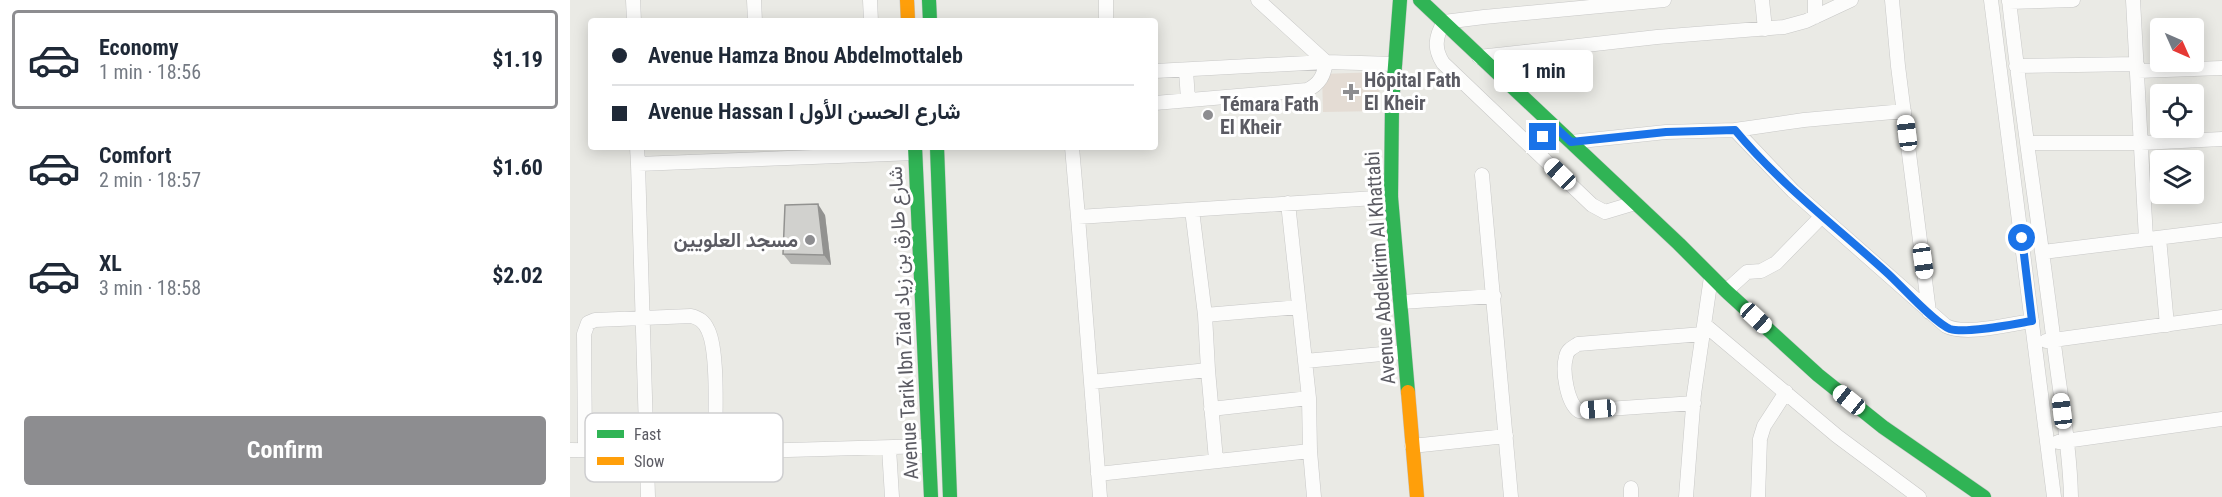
<!DOCTYPE html>
<html lang="en">
<head>
<meta charset="utf-8">
<style>
	:root { --surface:#fff; --page:#f6f6f7; --text:#1f2937; --muted:#747a83; --line:#e0e1e3; --accent:#8d8d90 }
	body { margin:0; font-family:"Roboto Condensed",Vazirmatn,sans-serif; background:var(--page); color:var(--text); height:100vh; display:flex; flex-direction:column; font-size:22px; white-space:nowrap }
	* { box-sizing:border-box; margin:0 }
	p { font-size:20px; color:var(--muted) }
	.icon { flex:none; width:33px; height:33px; fill:none; stroke:currentColor; stroke-width:2; stroke-linecap:round; stroke-linejoin:round }
	.map { position:relative; flex:1; overflow:hidden }
	.panel { display:flex; flex-direction:column; background:var(--surface); width:570px }
	.panel>* { flex:none }
	.banner { position:absolute; left:18px; top:18px; width:570px; height:132px; border-radius:6px; box-shadow:0 3px 15px #0003; display:grid; align-content:center; height:132px; padding:0 24px; background:var(--surface) }
	.needle { width:39px; rotate:135deg }
	.controls { position:absolute; left:1580px; top:18px; display:grid; gap:12px }
	.controls a { display:grid; place-items:center; width:54px; height:54px; border-radius:6px; background:var(--surface); box-shadow:0 3px 15px #0003; font-size:30px }
	.end { position:absolute; width:27px; height:27px; margin:-14px; border:8px solid #1a73e8; background:#fff; box-shadow:0 0 0 3px #fff }
	.from { border-radius:50% }
	.bubble { position:absolute; height:42px; border-radius:6px; background:var(--surface); box-shadow:0 3px 15px #0003; font-size:20px; font-weight:700; line-height:42px; text-align:center }
	.car { position:absolute; width:18px; height:36px; margin:-18px -9px; border-radius:8px; box-shadow:0 0 4px 2px #0007; background:linear-gradient(#fff 24%,#345 0 40%,#fff 0 76%,#345 0 86%,#fff 0) }
	.banner b { display:flex; align-items:center; gap:21px; height:57px; font-size:22px }
	.banner b+b { border-top:2px solid var(--line) }
	.banner i { width:15px; height:15px; background:var(--text) }
	ul { padding:10px 0 0; list-style:none }
	li { display:flex; align-items:center; gap:18px; height:99px; margin:0 12px 9px; padding:0 12px; border:3px solid transparent; border-radius:6px }
	li div { flex:1 }
	li b { display:block; font-size:22px }
	li em { font-style:normal; font-weight:700 }
	li.selected { border-color:var(--accent) }
	li>.icon { width:54px; height:54px; stroke-width:1.5 }
	.primary-button { display:flex; gap:12px; margin-top:auto; padding:12px 24px }
	.primary-button a { flex:1; height:69px; border-radius:6px; background:var(--accent); color:#fff; font-size:24px; font-weight:700; line-height:69px; text-align:center }
	main { display:flex; flex:1; min-height:0 }
	.map>svg:first-child { display:block }
	.medical { fill:#e4dcd4 }
	.lines { fill:none; stroke-linecap:round; stroke-linejoin:round }
	.street-casing { stroke:#c8c8c7; stroke-width:15 }
	.fast-casing { stroke:#c7c7c7; stroke-width:15 }
	.slow-casing { stroke:#c7c7c7; stroke-width:15 }
	.street { stroke:#fcfcfb; stroke-width:14 }
	.fast { stroke:#30b455; stroke-width:14 }
	.slow { stroke:#ff9f0a; stroke-width:14 }
	.wall { fill:#b4b4b1 }
	.shaded-wall { fill:#929290 }
	.building { fill:#d1d1ce; stroke:#929290; stroke-width:1.5 }
	.route { stroke:#1a73e8; stroke-width:8 }
	.poi-dot { fill:#8d8d90; stroke:#fff; stroke-width:2 }
	.labels { text-anchor:middle; dominant-baseline:central; stroke-width:6; stroke-linejoin:round; paint-order:stroke }
	.poi-label { font-size:20px; font-weight:bold; fill:#5b5b63; stroke:#fff; text-anchor:start }
	.street-label { font-size:20px; fill:#5b5b63; stroke:#fff }
	.key { fill:#fff; stroke:#ceced0; stroke-width:1.5 }
	.key-label { font-size:16px; fill:#5b5b63 }
</style>
</head>
<body>
<main>
<section class="panel">
<ul>
<li class="selected"><svg class="icon" aria-label="car" viewBox="0 0 24 24"><path d="M5 17H2v-5l4-1 3-4h7l3 4 3 1v5h-3M9 17h6M6 11h13"/><circle cx="7" cy="17" r="2"/><circle cx="17" cy="17" r="2"/></svg><div><b>Economy</b><p>1 min · 18:56</p></div><em>$1.19</em></li>
<li><svg class="icon" aria-label="car" viewBox="0 0 24 24"><path d="M5 17H2v-5l4-1 3-4h7l3 4 3 1v5h-3M9 17h6M6 11h13"/><circle cx="7" cy="17" r="2"/><circle cx="17" cy="17" r="2"/></svg><div><b>Comfort</b><p>2 min · 18:57</p></div><em>$1.60</em></li>
<li><svg class="icon" aria-label="car" viewBox="0 0 24 24"><path d="M5 17H2v-5l4-1 3-4h7l3 4 3 1v5h-3M9 17h6M6 11h13"/><circle cx="7" cy="17" r="2"/><circle cx="17" cy="17" r="2"/></svg><div><b>XL</b><p>3 min · 18:58</p></div><em>$2.02</em></li>
</ul>
<div class="primary-button"><a>Confirm</a></div>
</section>
<div class="map">
<svg width="1652" height="497" viewBox="0 0 1652 497">
	<rect width="100%" height="100%" fill="#eaeae5"/>
	<path class="medical" d="M 809,72 L 810,111 L 753,112 L 752,74 Z"/>
	<g class="lines">
		<defs>
			<path id="street" d="M 63,0 L 64,21
				M 184,0 L 185,21
				M 300,0 L 301,21
				M 536,0 L 536,21
				M 1192,0 L 1195,29
				M 1322,0 L 1328,66 L 1359,312
				M 1421,0 L 1484,497
				M 1439,0 C 1452,118 1471,235 1485,352 C 1491,400 1500,449 1501,497
				M 1563,0 L 1576,239
				M 1439,2 L 1503,0
				M 1245,17 L 1245,0
				M 909,57 L 1087,37 L 1214,27 L 1236,21 L 1281,0
				M 1446,66 L 1567,64
				M 616,70 L 618,100
				M 585,71 L 756,62 L 825,64
				M 1568,71 L 1652,68
				M 585,103 L 737,90 C 750,84 754,75 756,62 L 688,0
				M 1165,130 L 1234,120 L 1334,111
				M 1001,142 L 1096,132 L 1165,130 L 1223,191 L 1376,326 C 1396,336 1440,324 1462,321
				M 1457,143 L 1571,143 L 1652,139
				M 67,147 L 68,164 L 345,153
				M 502,147 L 508,217
				M 963,148 L 984,126
				M 68,164 L 78,497
				M 912,175 L 941,497
				M 718,203 L 735,361 L 834,352
				M 1065,203 L 1035,212 L 1022,205 L 873,63 C 864,49 865,37 874,22 L 914,17 L 1094,0
				M 1589,238 L 1597,325
				M 1473,252 L 1652,230
				M 1156,291 L 1177,272 L 1191,271 L 1206,263 L 1251,217
				M 831,302 L 924,296
				M 635,315 L 729,307
				M 1135,325 L 1267,436 L 1349,497
				M 1476,341 L 1652,317
				M 735,361 L 739,398
				M 638,370 L 646,460
				M 521,382 L 638,370 L 635,315 L 622,210
				M 1124,403 L 1009,411 C 997,403 992,371 996,357 C 997,350 1002,348 1008,344 L 1133,334
				M 1488,442 L 1652,419
				M 842,446 L 936,436
				M 319,448 L 322,497
				M 15,449 L 14,334 L 18,323 L 25,320 L 121,316 C 129,318 134,321 138,330 C 149,352 145,424 145,452
				M 0,450 L 145,452 L 358,446
				M 740,451 L 744,497
				M 528,474 L 740,451 L 739,398 L 641,409
				M 530,497 L 508,217 L 821,197
				M 1061,497 L 1061,488
				M 1116,497 L 1124,394 L 1141,277
				M 1188,497 L 1190,439 L 1194,426 L 1216,392"/>
			<path id="fast" d="M 359,0 L 360,21
				M 830,0 L 822,105 L 821,197 L 838,392
				M 850,0 L 1109,244 L 1156,291 L 1248,375 L 1313,427 L 1414,497
				M 345,147 L 361,497
				M 367,147 L 380,497"/>
			<path id="slow" d="M 337,0 L 338,21
				M 838,392 L 847,497"/>
		</defs>
		<use href="#street" class="street-casing"/>
		<use href="#fast" class="fast-casing"/>
		<use href="#slow" class="slow-casing"/>
		<use href="#street" class="street"/>
		<use href="#fast" class="fast"/>
		<use href="#slow" class="slow"/>
	</g>
	<path class="wall" d="M 255,215 L 261,265 L 221,264 L 213,254 Z"/>
	<path class="shaded-wall" d="M 248,204 L 255,215 L 261,265 L 254,255 Z"/>
	<path class="building" d="M 248,204 L 254,255 L 213,254 L 215,205 Z"/>
	<g class="lines">
		<path class="route" d="M 973,137 L 984,126 L 1001,142 L 1096,132 L 1165,130 C 1209,183 1264,225 1315,271 C 1330,284 1364,323 1380,329 C 1397,334 1443,324 1462,321 L 1452,238"/>
	</g>
	<g class="poi-dot">
		<path d="M778 83h6v6h6v6h-6v6h-6v-6h-6v-6h6z"/>
		<circle cx="638" cy="115" r="6"/>
		<circle cx="240" cy="240" r="6"/>
	</g>
	<g class="labels">
		<g class="poi-label">
			<text x="794" y="80">Hôpital Fath<tspan x="794" dy="23">El Kheir</tspan></text>
			<text x="650" y="104">Témara Fath<tspan x="650" dy="23">El Kheir</tspan></text>
			<text x="228" y="240" text-anchor="end">مسجد العلويين</text>
		</g>
		<g class="street-label">
			<text transform="translate(810 268) rotate(-94)">Avenue Abdelkrim Al Khattabi</text>
			<text transform="translate(333 323) rotate(-93)">Avenue Tarik Ibn Ziad شارع طارق بن زياد</text>
		</g>
	</g>
	<rect x="15" y="413" width="198" height="69" rx="9" class="key"/>
	<rect x="27" y="430" width="27" height="8" fill="#30b455"/>
	<rect x="27" y="457" width="27" height="8" fill="#ff9f0a"/>
	<g class="key-label">
		<text x="64" y="440">Fast</text>
		<text x="64" y="467">Slow</text>
	</g>
</svg>
<div class="controls">
<a><svg class="needle" viewBox="-14 -14 28 28"><path d="M0-13l5 13h-10z" fill="#e53935"/><path d="M0 13l5-13h-10z" fill="#747a83"/></svg></a>
<a><svg class="icon" aria-label="locate" viewBox="0 0 24 24"><circle cx="12" cy="12" r="6"/><path d="M12 2v4M12 18v4M2 12h4M18 12h4"/></svg></a>
<a><svg class="icon" aria-label="layers" viewBox="0 0 24 24"><path d="M12 4l9 5-9 5-9-5zM3 14l9 5 9-5"/></svg></a>
</div>
<i class="end from" style="left:1452px;top:238px"></i>
<i class="end" style="left:973px;top:137px"></i>
<div class="bubble" style="left:924px;top:50px;width:99px">1 min</div>
<i class="car" style="left:1337px;top:133px;rotate:353deg"></i>
<i class="car" style="left:990px;top:174px;rotate:314deg"></i>
<i class="car" style="left:1353px;top:261px;rotate:172deg"></i>
<i class="car" style="left:1186px;top:318px;rotate:133deg"></i>
<i class="car" style="left:1279px;top:400px;rotate:309deg"></i>
<i class="car" style="left:1028px;top:409px;rotate:265deg"></i>
<i class="car" style="left:1492px;top:411px;rotate:353deg"></i>
<div class="banner">
<b><i class="from"></i>Avenue Hamza Bnou Abdelmottaleb</b>
<b><i></i>Avenue Hassan I شارع الحسن الأول</b>
</div>
</div>
</main>
</body>
</html>
